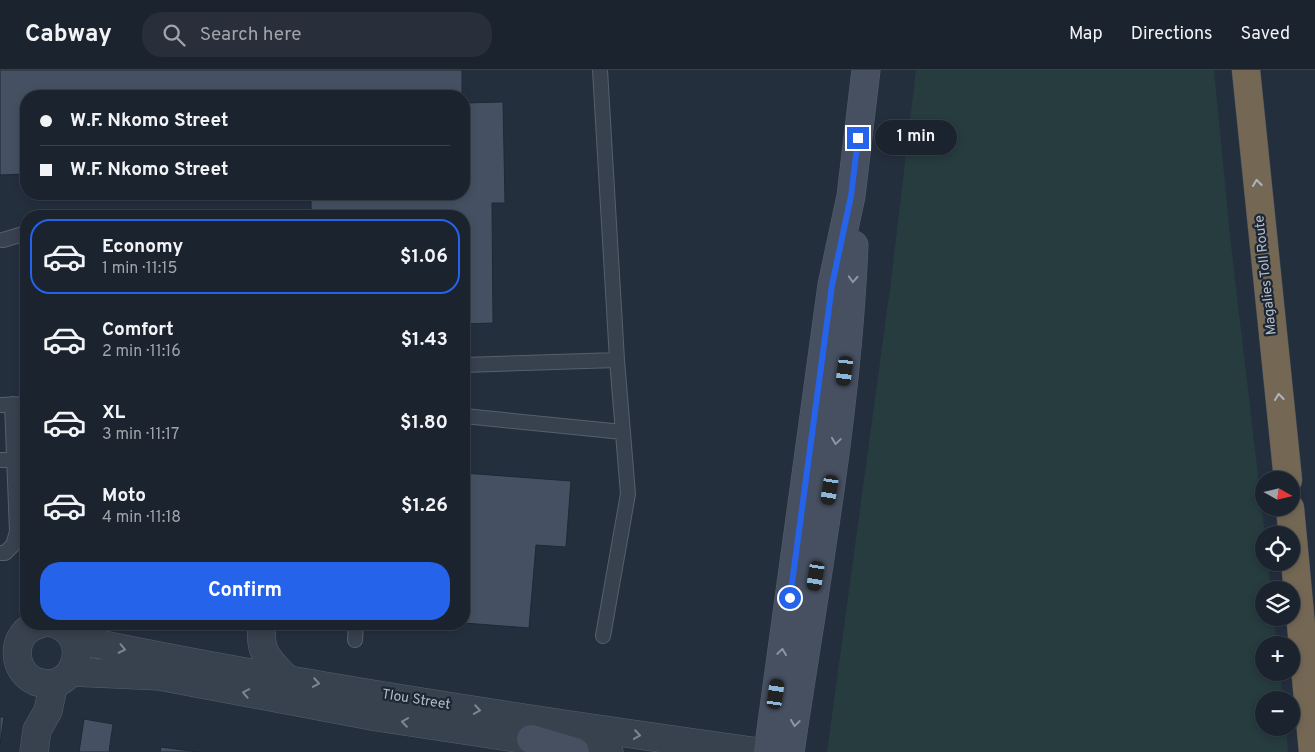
<!DOCTYPE html>
<html lang="en">
<head>
<meta charset="utf-8">
<style>
	:root { --surface:#1b232e; --page:#282f3a; --text:#f1f3f6; --muted:#a0a4aa; --line:#39404a; --accent:#2563eb }
	body { margin:0; font-family:Overpass,sans-serif; background:var(--page); color:var(--text); height:100vh; display:flex; flex-direction:column; font-size:19px; white-space:nowrap }
	* { box-sizing:border-box; margin:0 }
	p { font-size:16px; color:var(--muted) }
	.icon { flex:none; width:28px; height:28px; fill:none; stroke:currentColor; stroke-width:2; stroke-linecap:round; stroke-linejoin:round }
	.map { position:relative; flex:1; overflow:hidden }
	.panel { position:absolute; left:20px; top:140px; width:450px; height:420px; display:flex; flex-direction:column; background:var(--surface); border-radius:20px; box-shadow:0 2px 8px #0003,0 0 0 1px var(--line) }
	.panel>* { flex:none }
	.banner { position:absolute; left:20px; top:20px; width:450px; height:110px; border-radius:20px; box-shadow:0 2px 8px #0003,0 0 0 1px var(--line); display:grid; align-content:center; height:110px; padding:0 20px; background:var(--surface) }
	.needle { width:32px; rotate:98deg }
	.tools { position:absolute; left:1255px; top:401px; display:grid; gap:10px }
	.tools a { display:grid; place-items:center; width:45px; height:45px; border-radius:50%; background:var(--surface); box-shadow:0 2px 8px #0003,0 0 0 1px var(--line); font-size:25px }
	.end { position:absolute; width:22px; height:22px; margin:-11px; border:6px solid #2563eb; background:#fff; box-shadow:0 0 0 2px #fff }
	.from { border-radius:50% }
	.bubble { position:absolute; height:35px; border-radius:18px; background:var(--surface); box-shadow:0 2px 8px #0003,0 0 0 1px var(--line); font-size:16px; font-weight:700; line-height:35px; text-align:center }
	.car { position:absolute; width:15px; height:30px; margin:-15px -8px; border-radius:6px; box-shadow:0 0 4px 1px #0007; background:linear-gradient(#222 24%,#8ab4d8 0 40%,#222 0 76%,#8ab4d8 0 86%,#222 0) }
	.banner b { display:flex; align-items:center; gap:18px; height:48px; font-size:19px }
	.banner b+b { border-top:1px solid var(--line) }
	.banner i { width:12px; height:12px; background:var(--text) }
	ul { padding:9px 0 0; list-style:none }
	li { display:flex; align-items:center; gap:15px; height:75px; margin:0 10px 8px; padding:0 10px; border:2px solid transparent; border-radius:20px }
	li div { flex:1 }
	li b { display:block; font-size:19px }
	li em { font-style:normal; font-weight:700 }
	li.active { border-color:var(--accent) }
	li>.icon { width:45px; height:45px; stroke-width:1.5 }
	.button { display:flex; gap:10px; margin-top:auto; padding:10px 20px }
	.button a { flex:1; height:58px; border-radius:20px; background:var(--accent); color:#fff; font-size:20px; font-weight:700; line-height:58px; text-align:center }
	header { display:flex; align-items:center; gap:30px; box-sizing:border-box; height:70px; padding:0 25px; background:var(--surface); border-bottom:1px solid var(--line) }
	header strong { font-size:24px }
	nav { display:flex; gap:28px; margin-inline-start:auto; font-size:18px }
	.search { width:350px; height:45px; background:var(--page); display:flex; align-items:center; gap:12px; box-sizing:border-box; padding:0 18px; border-radius:20px; color:var(--muted); font-size:19px }
	.map>svg:first-child { display:block }
	.green { fill:#263c3f }
	.building { fill:#455162; stroke:#1f2835 }
	.lines { fill:none; stroke-linecap:round; stroke-linejoin:round }
	.service-casing { stroke:#565f6c; stroke-width:16 }
	.minor-casing { stroke:#565f6c; stroke-width:29 }
	.secondary-casing { stroke:#565f6c; stroke-width:29 }
	.motorway-casing { stroke:#434c59; stroke-width:29 }
	.service { stroke:#38414e; stroke-width:14 }
	.minor { stroke:#38414e; stroke-width:28 }
	.secondary { stroke:#465061; stroke-width:28 }
	.motorway { stroke:#746855; stroke-width:28 }
	.oneway { stroke:#aeb4bd }
	.oneway2 { stroke:#8e96a5 }
	.oneway3 { stroke:#7c8592 }
	.route { stroke:#2563eb; stroke-width:6 }
	.labels { text-anchor:middle; dominant-baseline:central; stroke-width:4.5; stroke-linejoin:round; paint-order:stroke }
	.street-label { font-size:14px; fill:#b4bcc9; stroke:#1d2633 }
</style>
</head>
<body>
<header>
<strong>Cabway</strong>
<div class="search"><svg class="icon" aria-label="search" viewBox="0 0 24 24"><circle cx="10" cy="10" r="6"/><path d="M15 15l6 6"/></svg>Search here</div>
<nav><a>Map</a><a>Directions</a><a>Saved</a></nav>
</header>
<div class="map">
<svg width="1315" height="682" viewBox="0 0 1315 682">
	<rect width="100%" height="100%" fill="#242f3e"/>
	<path class="green" d="M 916,0 L 1214,0 L 1231,175 L 1265,465 L 1264,492 L 1268,493 L 1271,520 L 1264,520 L 1264,548 L 1274,548 L 1277,575 L 1264,575 L 1264,602 L 1280,603 L 1283,630 L 1264,630 L 1264,658 L 1286,658 L 1288,682 L 827,682 L 891,211 Z"/>
	<path class="building" d="M 0,0 L 462,0 L 462,26 L 26,26 L 26,104 L 0,105 Z
		M 503,32 L 505,133 L 492,133 L 493,253 L 464,254 L 464,146 L 311,146 L 311,124 L 464,124 L 464,33 Z
		M 172,124 L 266,124 L 172,125 Z
		M 464,403 L 571,411 L 566,477 L 536,475 L 529,558 L 464,553 Z
		M 0,647 L 4,647 L 0,675 Z
		M 84,649 L 113,654 L 109,682 L 79,682 Z
		M 161,677 L 198,682 L 160,682 Z"/>
	<g class="lines">
		<defs>
			<path id="service" d="M 600,0 L 617,290 L 628,424 L 603,566
				M 3,170 L 26,163
				M 464,295 L 617,290
				M 0,335 L 26,334
				M 464,346 L 623,362
				M 0,390 L 15,390
				M 0,483 L 5,483 L 13,475 L 17,462 L 12,334
				M 355,570 L 356,554"/>
			<path id="minor" d="M 40,554 C 9,561 10,606 41,613 C 78,621 91,565 55,554
				M 262,554 C 259,583 267,588 286,608
				M 74,569 C 300,616 530,650 759,682
				M 71,602 L 159,606 L 377,647 L 609,682
				M 34,682 L 37,660 L 48,641 L 54,613"/>
			<path id="secondary" d="M 531,669 L 575,682
				M 768,682 L 832,215 L 851,126 L 866,0
				M 790,682 C 815,514 847,345 854,175"/>
			<path id="motorway" d="M 1246,0 L 1288,410
				M 1290,438 L 1313,682"/>
		</defs>
		<use href="#service" class="service-casing"/>
		<use href="#minor" class="minor-casing"/>
		<use href="#secondary" class="secondary-casing"/>
		<use href="#motorway" class="motorway-casing"/>
		<use href="#service" class="service"/>
		<use href="#minor" class="minor"/>
		<use href="#secondary" class="secondary"/>
		<use href="#motorway" class="motorway"/>
	</g>
	<defs><path id="oneway-chevron" d="M-2-3.5L2.5 0L-2 3.5" fill="none" stroke-width="1.6" stroke-linecap="round" stroke-linejoin="round" transform="scale(1.25)"/></defs>
	<g class="oneway">
		<use href="#oneway-chevron" transform="translate(1257 113) rotate(-96)"/>
		<use href="#oneway-chevron" transform="translate(1279 327) rotate(-96)"/>
	</g>
	<g class="oneway2">
		<use href="#oneway-chevron" transform="translate(853 209) rotate(93)"/>
		<use href="#oneway-chevron" transform="translate(836 371) rotate(98)"/>
		<use href="#oneway-chevron" transform="translate(782 582) rotate(-82)"/>
		<use href="#oneway-chevron" transform="translate(795 653) rotate(98)"/>
	</g>
	<g class="oneway3">
		<use href="#oneway-chevron" transform="translate(122 579) rotate(12)"/>
		<use href="#oneway-chevron" transform="translate(316 613) rotate(10)"/>
		<use href="#oneway-chevron" transform="translate(246 623) rotate(-169)"/>
		<use href="#oneway-chevron" transform="translate(477 640) rotate(9)"/>
		<use href="#oneway-chevron" transform="translate(405 652) rotate(-172)"/>
		<use href="#oneway-chevron" transform="translate(637 665) rotate(8)"/>
	</g>
	<g class="lines">
		<path class="route" d="M 790,528 L 832,215 L 851,126 L 858,68"/>
	</g>
	<g class="labels">
		<g class="street-label">
			<text transform="translate(1266 205) rotate(-96)">Magalies Toll Route</text>
			<text transform="translate(416 630) rotate(9)">Tlou Street</text>
		</g>
	</g>
</svg>
<div class="tools">
<a><svg class="needle" viewBox="-14 -14 28 28"><path d="M0-13l5 13h-10z" fill="#e53935"/><path d="M0 13l5-13h-10z" fill="#a0a4aa"/></svg></a>
<a><svg class="icon" aria-label="locate" viewBox="0 0 24 24"><circle cx="12" cy="12" r="6"/><path d="M12 2v4M12 18v4M2 12h4M18 12h4"/></svg></a>
<a><svg class="icon" aria-label="layers" viewBox="0 0 24 24"><path d="M12 4l9 5-9 5-9-5zM3 14l9 5 9-5"/></svg></a>
<a>+</a>
<a>−</a>
</div>
<i class="end from" style="left:790px;top:528px"></i>
<i class="end" style="left:858px;top:68px"></i>
<div class="bubble" style="left:875px;top:50px;width:82px">1 min</div>
<i class="car" style="left:845px;top:301px;rotate:187deg"></i>
<i class="car" style="left:830px;top:420px;rotate:189deg"></i>
<i class="car" style="left:816px;top:506px;rotate:189deg"></i>
<i class="car" style="left:776px;top:624px;rotate:8deg"></i>
<div class="banner">
<b><i class="from"></i>W.F. Nkomo Street</b>
<b><i></i>W.F. Nkomo Street</b>
</div>
<section class="panel">
<ul>
<li class="active"><svg class="icon" aria-label="car" viewBox="0 0 24 24"><path d="M5 17H2v-5l4-1 3-4h7l3 4 3 1v5h-3M9 17h6M6 11h13"/><circle cx="7" cy="17" r="2"/><circle cx="17" cy="17" r="2"/></svg><div><b>Economy</b><p>1 min · 11:15</p></div><em>$1.06</em></li>
<li><svg class="icon" aria-label="car" viewBox="0 0 24 24"><path d="M5 17H2v-5l4-1 3-4h7l3 4 3 1v5h-3M9 17h6M6 11h13"/><circle cx="7" cy="17" r="2"/><circle cx="17" cy="17" r="2"/></svg><div><b>Comfort</b><p>2 min · 11:16</p></div><em>$1.43</em></li>
<li><svg class="icon" aria-label="car" viewBox="0 0 24 24"><path d="M5 17H2v-5l4-1 3-4h7l3 4 3 1v5h-3M9 17h6M6 11h13"/><circle cx="7" cy="17" r="2"/><circle cx="17" cy="17" r="2"/></svg><div><b>XL</b><p>3 min · 11:17</p></div><em>$1.80</em></li>
<li><svg class="icon" aria-label="car" viewBox="0 0 24 24"><path d="M5 17H2v-5l4-1 3-4h7l3 4 3 1v5h-3M9 17h6M6 11h13"/><circle cx="7" cy="17" r="2"/><circle cx="17" cy="17" r="2"/></svg><div><b>Moto</b><p>4 min · 11:18</p></div><em>$1.26</em></li>
</ul>
<div class="button"><a>Confirm</a></div>
</section>
</div>
</body>
</html>
